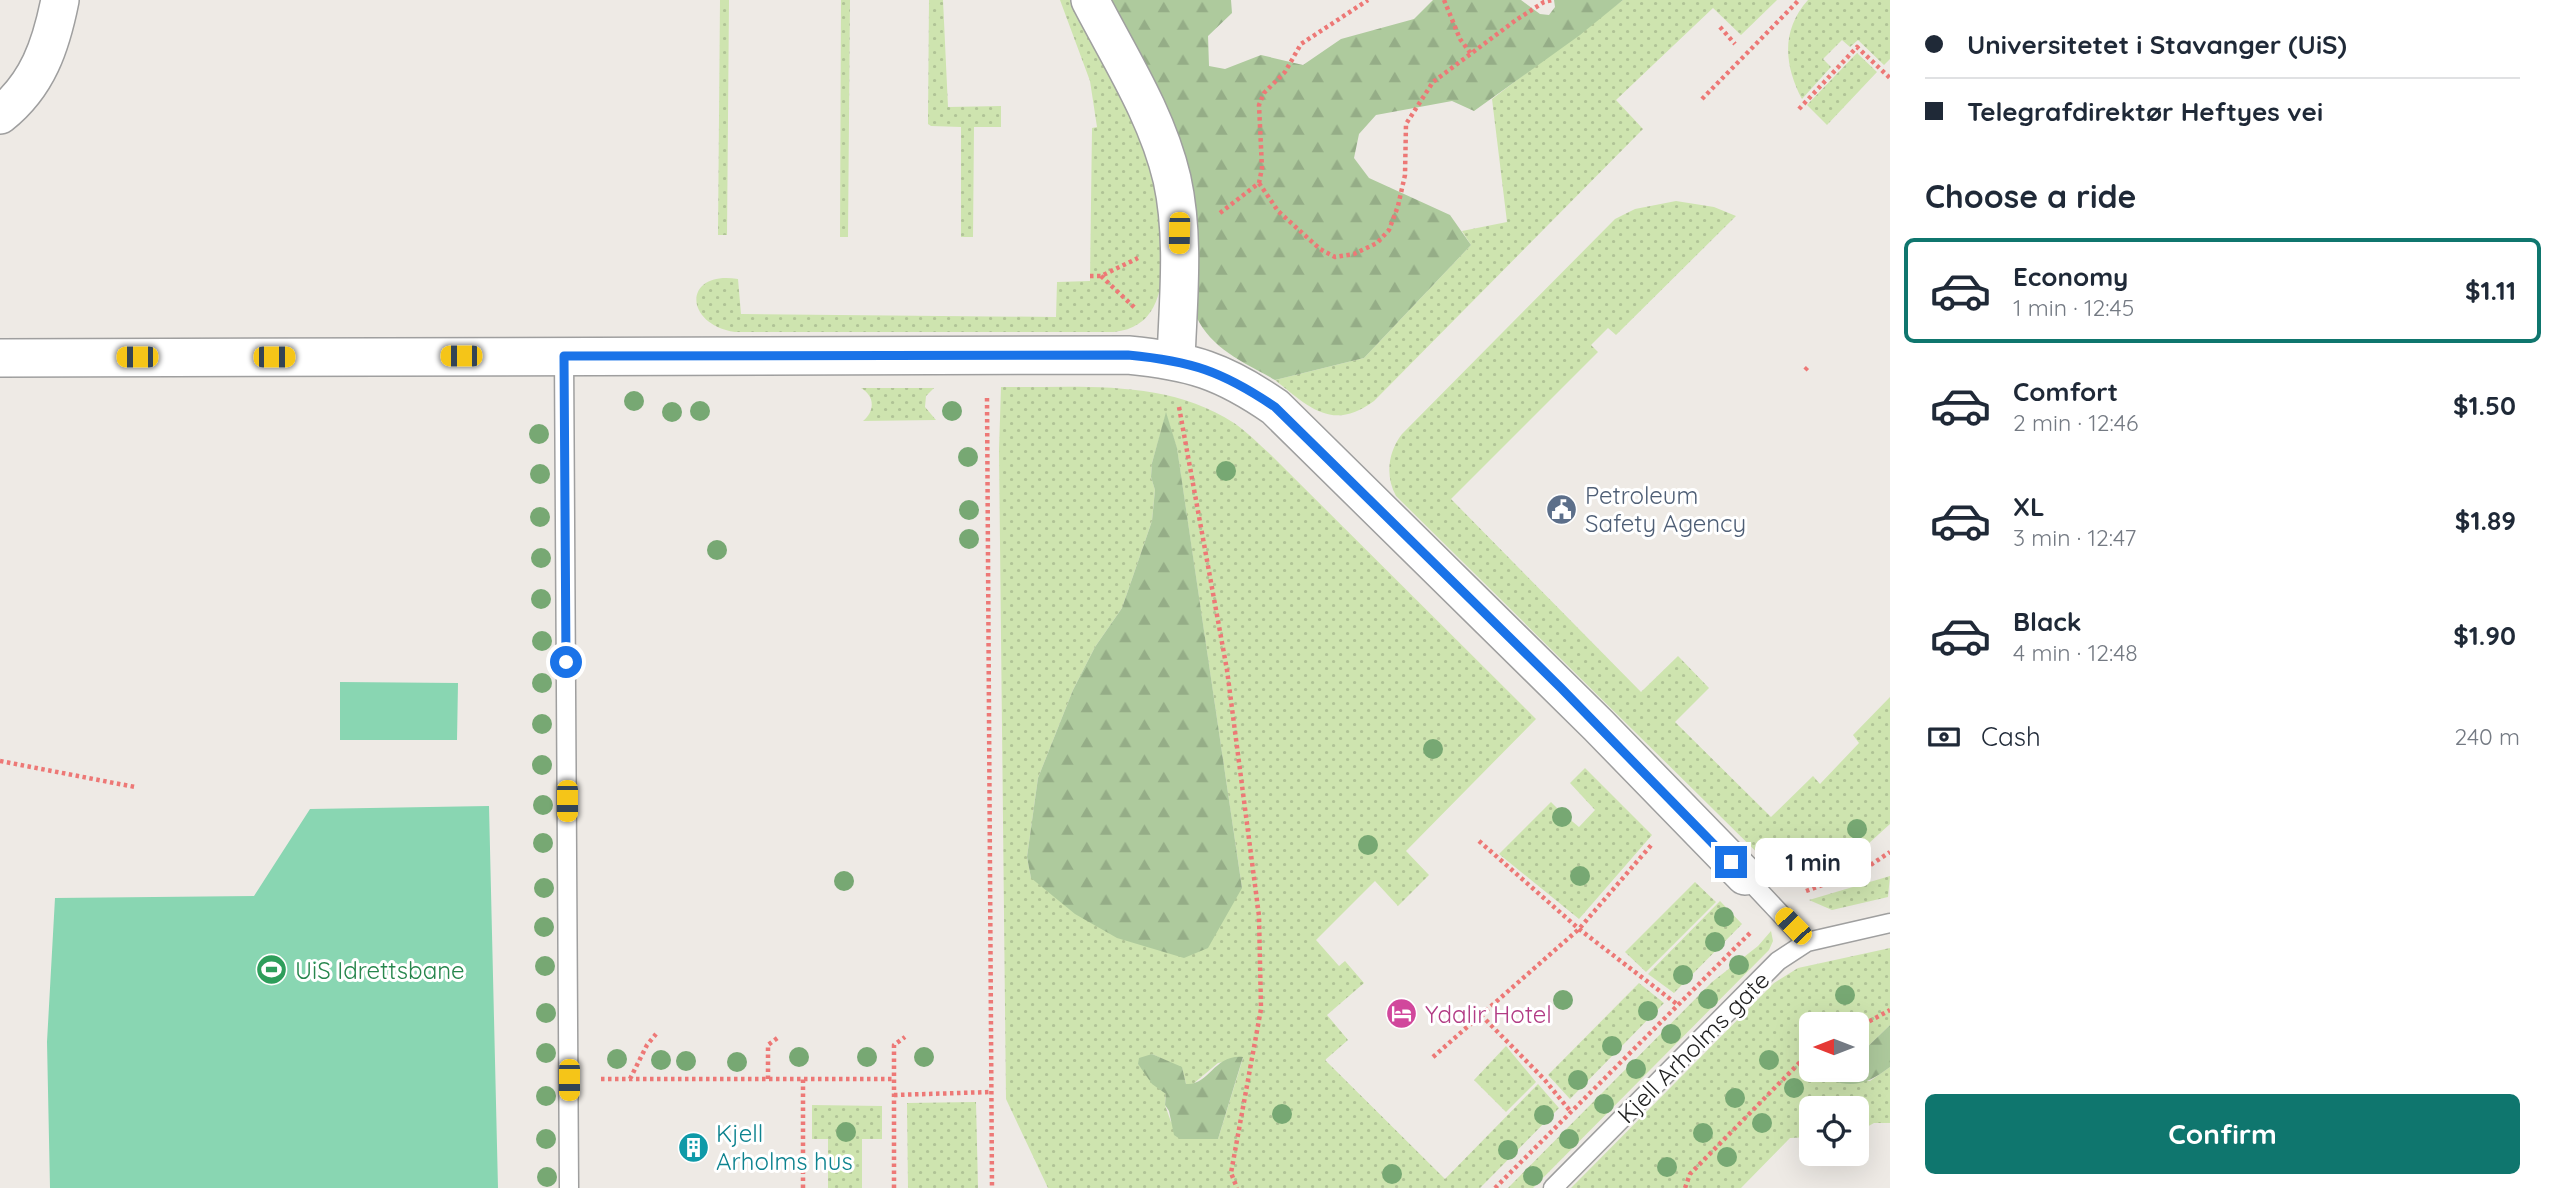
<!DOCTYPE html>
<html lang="en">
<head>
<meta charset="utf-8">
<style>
	:root { --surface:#fff; --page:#f2f2f3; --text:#1f2937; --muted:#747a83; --line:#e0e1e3; --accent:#0f766e }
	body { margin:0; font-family:Quicksand,sans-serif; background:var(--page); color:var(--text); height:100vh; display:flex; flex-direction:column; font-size:26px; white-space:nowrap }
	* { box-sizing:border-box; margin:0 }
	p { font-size:23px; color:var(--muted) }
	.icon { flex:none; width:38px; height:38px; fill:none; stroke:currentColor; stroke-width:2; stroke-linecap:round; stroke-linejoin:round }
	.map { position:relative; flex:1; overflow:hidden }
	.sheet { display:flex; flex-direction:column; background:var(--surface); width:665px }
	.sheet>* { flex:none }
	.top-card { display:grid; align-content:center; height:154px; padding:0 35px; background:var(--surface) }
	.needle { width:46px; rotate:270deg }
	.controls { position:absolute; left:1799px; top:1012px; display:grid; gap:14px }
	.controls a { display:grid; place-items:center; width:70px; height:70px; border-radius:10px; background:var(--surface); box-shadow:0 7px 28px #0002; font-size:35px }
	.end { position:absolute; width:32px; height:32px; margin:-16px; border:9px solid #1a73e8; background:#fff; box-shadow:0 0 0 4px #fff }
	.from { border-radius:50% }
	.bubble { position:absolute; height:49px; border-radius:10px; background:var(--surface); box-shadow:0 7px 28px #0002; font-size:23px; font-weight:700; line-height:49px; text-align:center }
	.car { position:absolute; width:21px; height:42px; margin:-21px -10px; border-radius:9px; box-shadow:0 0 5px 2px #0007; background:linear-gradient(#f5c518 24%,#345 0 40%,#f5c518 0 76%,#345 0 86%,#f5c518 0) }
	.top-card b { display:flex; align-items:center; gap:24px; height:66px; font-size:26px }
	.top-card b+b { border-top:2px solid var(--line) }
	.top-card i { width:18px; height:18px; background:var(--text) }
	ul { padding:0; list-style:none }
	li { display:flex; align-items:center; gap:21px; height:105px; margin:0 14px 10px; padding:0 21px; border:4px solid transparent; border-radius:10px }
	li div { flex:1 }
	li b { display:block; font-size:26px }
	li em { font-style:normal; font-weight:700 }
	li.current { border-color:var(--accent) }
	li>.icon { width:63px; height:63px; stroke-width:1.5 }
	h2 { padding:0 35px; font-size:32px; line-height:84px }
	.pay { display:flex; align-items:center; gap:18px; height:77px; padding:0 35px; font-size:26px }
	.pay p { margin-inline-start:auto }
	.primary-button { display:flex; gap:14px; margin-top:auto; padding:14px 35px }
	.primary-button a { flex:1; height:80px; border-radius:10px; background:var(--accent); color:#fff; font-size:28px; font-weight:700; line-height:80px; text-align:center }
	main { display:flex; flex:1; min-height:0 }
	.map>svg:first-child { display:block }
	.grass { fill:url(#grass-dots); fill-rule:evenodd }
	.forest { fill:url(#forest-firs) }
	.pitch { fill:#89d6b2 }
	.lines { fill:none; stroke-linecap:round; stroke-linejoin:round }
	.service-casing { stroke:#9f9f9f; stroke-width:21 }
	.minor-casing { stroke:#9f9f9f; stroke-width:40 }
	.path { stroke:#ed7876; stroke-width:4.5; stroke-dasharray:3.5 3.5; stroke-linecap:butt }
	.service { stroke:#fff; stroke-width:18 }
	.minor { stroke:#fff; stroke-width:37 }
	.tree { fill:#77a873 }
	.route { stroke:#1a73e8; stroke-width:9 }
	.labels { text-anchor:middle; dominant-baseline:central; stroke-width:6; stroke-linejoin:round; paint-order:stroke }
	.service-label { font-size:24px; fill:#4e5e75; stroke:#fff; text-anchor:start }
	.leisure-label { font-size:24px; fill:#27864d; stroke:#fff; text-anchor:start }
	.hotel-label { font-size:24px; fill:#b23c85; stroke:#fff; text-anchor:start }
	.street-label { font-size:24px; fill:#1e1e1e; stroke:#fff }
	.culture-label { font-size:24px; fill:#0d838f; stroke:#fff; text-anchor:start }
</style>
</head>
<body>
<main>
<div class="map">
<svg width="1890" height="1188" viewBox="0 0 1890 1188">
	<defs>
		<pattern id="grass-dots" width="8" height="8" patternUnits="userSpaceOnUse" patternTransform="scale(1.75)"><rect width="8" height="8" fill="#cee4af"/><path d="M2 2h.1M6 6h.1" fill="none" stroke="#b0c396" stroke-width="1.8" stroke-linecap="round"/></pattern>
		<pattern id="forest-firs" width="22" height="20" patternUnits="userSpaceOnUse" patternTransform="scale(1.75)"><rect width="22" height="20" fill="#aeca9d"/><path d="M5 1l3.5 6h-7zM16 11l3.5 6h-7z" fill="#95ad87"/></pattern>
	</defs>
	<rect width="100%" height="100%" fill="#eeeae5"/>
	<path class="grass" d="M 720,0 L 729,0 L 727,235 L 718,235 Z
		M 841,0 L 850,0 L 848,237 L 840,237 Z
		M 929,0 L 943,0 L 948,107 L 1001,106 L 1001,127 L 974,127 L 973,237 L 961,237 L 961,127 L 931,126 L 928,124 Z
		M 1060,0 L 1078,0 C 1102,51 1133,102 1152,155 C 1158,170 1157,191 1159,208 C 1163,251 1175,326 1114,332 L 735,332 C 683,324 683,270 738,279 L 741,314 L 1056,317 L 1057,282 L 1090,281 L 1092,128 L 1097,127 L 1090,81 Z
		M 1623,0 L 1777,0 L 1741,35 L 1713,8 L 1616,100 L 1643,129 L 1374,401 C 1332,432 1309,407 1275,380 L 1364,358 L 1471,245 L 1462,231 L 1507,222 L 1492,99 Z
		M 1808,0 L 1890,0 L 1890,59 L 1884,65 L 1858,40 L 1850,47 L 1842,40 L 1823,59 L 1831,67 L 1802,99 C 1784,65 1781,30 1808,0 Z
		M 1857,53 L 1877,72 L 1827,125 L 1807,105 Z
		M 1676,201 L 1714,207 L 1736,216 L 1616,335 L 1608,328 L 1591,345 L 1598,352 L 1451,499 L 1641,692 L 1678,656 L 1709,688 L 1675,722 L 1771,817 L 1813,776 L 1820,784 L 1859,743 L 1853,735 L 1890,697 L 1890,824 L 1856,855 L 1836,869 L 1791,886 L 1396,496 C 1385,476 1388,452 1402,434 L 1615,219 L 1635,209 Z
		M 1001,387 C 1079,388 1166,378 1234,423 C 1247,432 1259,444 1271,455 L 1536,719 L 1406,851 L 1429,875 L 1398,906 L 1375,881 L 1316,940 L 1339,966 L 1345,961 L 1364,983 L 1327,1015 L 1348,1040 L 1325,1060 L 1445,1179 L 1538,1084 L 1559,1108 L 1480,1188 L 1048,1188 L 1006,1099 L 999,450 ZM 1166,414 L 1177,449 L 1242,888 L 1031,878 L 1027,857 L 1038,778 L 1073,690 L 1095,647 L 1122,608 L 1152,521 L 1155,490 L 1151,477 L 1152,463 ZM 1152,1054 L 1182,1068 L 1186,1084 L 1193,1084 L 1218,1063 L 1243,1058 L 1218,1139 L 1171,1122 L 1165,1105 L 1166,1094 L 1138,1064 Z
		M 861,388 L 934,388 L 926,396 L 925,407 L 936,420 L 863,421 C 875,411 875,396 861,388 Z
		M 1585,768 L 1652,835 L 1579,919 L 1499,854 L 1551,802 L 1561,812 L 1559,821 L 1563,822 L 1567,817 L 1579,827 L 1595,810 L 1570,783 Z
		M 1890,876 L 1888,897 L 1832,910 L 1809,900 Z
		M 1695,882 L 1716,902 L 1646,972 L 1625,952 Z
		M 1720,901 L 1742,924 L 1674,993 L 1648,974 Z
		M 1771,931 L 1773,941 L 1769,950 L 1533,1188 L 1508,1188 L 1712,982 L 1758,946 Z
		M 1890,948 L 1890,1025 L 1857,1057 L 1857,1024 L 1811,1024 L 1811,1069 L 1844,1069 L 1833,1081 L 1870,1081 L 1890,1067 L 1890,1123 L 1874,1123 L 1865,1128 L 1864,1137 L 1857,1137 L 1857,1108 L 1811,1108 L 1811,1137 L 1790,1138 L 1741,1188 L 1571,1188 L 1774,983 L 1798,968 Z
		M 1639,983 L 1664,1003 L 1570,1099 L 1548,1075 Z
		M 1506,1046 L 1536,1082 L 1506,1112 L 1474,1080 Z
		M 976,1102 L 978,1188 L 908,1188 L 907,1103 Z
		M 812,1105 L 882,1106 L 882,1139 L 862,1139 L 862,1188 L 828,1188 L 828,1139 L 812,1139 Z"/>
	<path class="forest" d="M 1101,0 L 1231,0 L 1232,13 L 1208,36 L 1209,66 L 1225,69 L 1261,55 L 1303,65 L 1341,39 L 1414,19 L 1433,0 L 1521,0 L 1540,14 L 1549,15 L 1555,7 L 1554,0 L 1623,0 L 1580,35 L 1474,111 L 1452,101 L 1376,115 L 1359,134 L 1354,158 L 1369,178 L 1450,215 L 1471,245 L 1364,358 L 1275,380 C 1244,362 1212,350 1196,316 Z
		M 1166,412 L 1177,448 L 1242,888 L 1208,948 L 1184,958 L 1117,938 L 1075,914 L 1031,878 L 1027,857 L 1038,778 L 1073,690 L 1095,647 L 1122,608 L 1152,521 L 1155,490 L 1151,477 L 1152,463 Z
		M 1890,1025 L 1890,1067 C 1870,1082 1857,1088 1832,1081 L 1844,1069 L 1857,1069 L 1857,1057 Z
		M 1152,1054 L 1182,1067 L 1186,1084 C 1209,1086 1214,1054 1243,1057 L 1218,1139 L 1180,1139 L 1174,1135 L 1169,1111 L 1165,1105 L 1166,1094 L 1152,1084 L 1138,1064 L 1139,1058 Z"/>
	<path class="pitch" d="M 340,682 L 458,683 L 457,740 L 340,740 Z
		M 489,806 L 498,1188 L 50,1188 L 47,1042 L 55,898 L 254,896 L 310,809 Z"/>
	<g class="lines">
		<defs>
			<path id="service" d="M 564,356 L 569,1188
				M 1745,876 L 1807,942
				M 1553,1188 L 1778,961 L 1807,942 L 1890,923"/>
			<path id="minor" d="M 1090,0 C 1120,58 1157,115 1172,179 C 1185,238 1178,301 1176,360
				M 0,115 C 38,85 51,45 60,0
				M 0,358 L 1128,355 C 1191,361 1223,371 1275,407 L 1598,725 L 1745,876"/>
		</defs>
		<use href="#service" class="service-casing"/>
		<use href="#minor" class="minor-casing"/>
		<path class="path" d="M 1444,0 L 1460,39 L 1472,55
			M 1720,27 L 1735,44
			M 1702,99 L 1799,0
			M 1799,109 L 1857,47 L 1890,78
			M 1259,183 L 1278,211 L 1320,249 L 1335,257 L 1354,254 L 1377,243 L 1389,230 L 1398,206 L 1405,175 L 1406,124 L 1433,82 L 1516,20 L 1544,2 L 1553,0
			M 1220,213 L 1259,183 L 1262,168 L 1259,105 L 1264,93 L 1285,72 L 1301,44 L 1368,0
			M 1090,276 L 1101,276 L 1138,258
			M 1101,276 L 1136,309
			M 1805,370 L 1809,366
			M 987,398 L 992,1188
			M 1179,407 L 1227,670 L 1259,916 L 1261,1009 L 1231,1173 L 1237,1188
			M 0,761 L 135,787
			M 1479,841 L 1579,929 L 1678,1005
			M 1806,891 L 1863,870 L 1890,852
			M 1481,1015 L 1544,1079 L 1571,1112
			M 1857,1028 L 1890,1010
			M 1433,1057 L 1579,929 L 1653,843
			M 601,1079 L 894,1079
			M 630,1079 L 647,1045 L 656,1034
			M 768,1079 L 768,1045 L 780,1036
			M 894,1095 L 991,1092
			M 803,1188 L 803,1079
			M 894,1188 L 894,1045 L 905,1037
			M 1495,1188 L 1751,932
			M 1685,1188 L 1690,1174 L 1811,1051"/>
		<use href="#service" class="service"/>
		<use href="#minor" class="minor"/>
	</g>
	<g class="tree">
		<circle cx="634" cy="401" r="10"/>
		<circle cx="700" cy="411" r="10"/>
		<circle cx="952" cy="411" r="10"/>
		<circle cx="672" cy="412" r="10"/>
		<circle cx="539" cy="434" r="10"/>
		<circle cx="968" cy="457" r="10"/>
		<circle cx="1226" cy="471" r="10"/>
		<circle cx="540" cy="474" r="10"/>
		<circle cx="969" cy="510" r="10"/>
		<circle cx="540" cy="517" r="10"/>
		<circle cx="969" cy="539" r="10"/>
		<circle cx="717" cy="550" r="10"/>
		<circle cx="541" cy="558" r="10"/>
		<circle cx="541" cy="599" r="10"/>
		<circle cx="542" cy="641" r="10"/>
		<circle cx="542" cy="683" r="10"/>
		<circle cx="542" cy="724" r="10"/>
		<circle cx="1433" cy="749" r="10"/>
		<circle cx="542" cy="765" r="10"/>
		<circle cx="543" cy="805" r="10"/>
		<circle cx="1562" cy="817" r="10"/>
		<circle cx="1857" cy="829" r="10"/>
		<circle cx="543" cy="843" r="10"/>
		<circle cx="1368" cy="845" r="10"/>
		<circle cx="1824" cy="864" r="10"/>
		<circle cx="1580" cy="876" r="10"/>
		<circle cx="844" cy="881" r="10"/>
		<circle cx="544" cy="888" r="10"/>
		<circle cx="1724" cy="917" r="10"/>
		<circle cx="544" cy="927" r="10"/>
		<circle cx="1715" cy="942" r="10"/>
		<circle cx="1739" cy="965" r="10"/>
		<circle cx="545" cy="966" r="10"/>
		<circle cx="1683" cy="975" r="10"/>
		<circle cx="1845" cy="995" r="10"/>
		<circle cx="1708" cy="999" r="10"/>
		<circle cx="1563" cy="1000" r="10"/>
		<circle cx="1648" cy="1011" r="10"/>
		<circle cx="546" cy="1013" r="10"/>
		<circle cx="1671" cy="1034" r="10"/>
		<circle cx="1612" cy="1046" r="10"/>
		<circle cx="546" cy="1053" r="10"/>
		<circle cx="799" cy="1057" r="10"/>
		<circle cx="867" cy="1057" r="10"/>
		<circle cx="924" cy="1057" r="10"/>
		<circle cx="617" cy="1059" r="10"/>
		<circle cx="661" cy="1060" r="10"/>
		<circle cx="1769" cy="1060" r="10"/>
		<circle cx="686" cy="1061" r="10"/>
		<circle cx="737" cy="1062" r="10"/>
		<circle cx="1636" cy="1069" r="10"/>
		<circle cx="1578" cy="1080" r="10"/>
		<circle cx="1794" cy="1088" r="10"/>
		<circle cx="546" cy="1096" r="10"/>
		<circle cx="1735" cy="1098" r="10"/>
		<circle cx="1604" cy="1104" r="10"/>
		<circle cx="1282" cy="1114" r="10"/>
		<circle cx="1544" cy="1115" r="10"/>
		<circle cx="1762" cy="1123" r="10"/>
		<circle cx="846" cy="1132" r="10"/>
		<circle cx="1703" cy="1133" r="10"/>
		<circle cx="546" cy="1139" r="10"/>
		<circle cx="1569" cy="1139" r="10"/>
		<circle cx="1508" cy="1150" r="10"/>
		<circle cx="1727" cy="1157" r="10"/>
		<circle cx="1667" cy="1167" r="10"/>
		<circle cx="1392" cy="1174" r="10"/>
		<circle cx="1533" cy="1176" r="10"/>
		<circle cx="547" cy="1177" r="10"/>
	</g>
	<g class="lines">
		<path class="route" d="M 566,662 L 564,356 L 1128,355 C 1191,361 1222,371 1275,407 L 1561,688 L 1731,862"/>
	</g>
	<defs>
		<symbol id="civic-disc" viewBox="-11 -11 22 22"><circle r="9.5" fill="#5c6f8a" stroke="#fff"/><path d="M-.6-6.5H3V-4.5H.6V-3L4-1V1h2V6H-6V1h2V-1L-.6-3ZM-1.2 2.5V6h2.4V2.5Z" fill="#fff"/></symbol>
		<symbol id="stadium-disc" viewBox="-11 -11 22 22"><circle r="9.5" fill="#2e9e5b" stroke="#fff"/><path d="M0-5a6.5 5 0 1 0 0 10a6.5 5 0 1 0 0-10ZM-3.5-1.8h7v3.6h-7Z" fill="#fff"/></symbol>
		<symbol id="hotel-disc" viewBox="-11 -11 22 22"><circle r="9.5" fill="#d1479c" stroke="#fff"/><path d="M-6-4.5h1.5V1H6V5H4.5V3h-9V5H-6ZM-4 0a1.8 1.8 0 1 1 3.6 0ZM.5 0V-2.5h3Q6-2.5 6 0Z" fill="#fff"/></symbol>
		<symbol id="building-disc" viewBox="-11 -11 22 22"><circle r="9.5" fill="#0f9aa8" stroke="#fff"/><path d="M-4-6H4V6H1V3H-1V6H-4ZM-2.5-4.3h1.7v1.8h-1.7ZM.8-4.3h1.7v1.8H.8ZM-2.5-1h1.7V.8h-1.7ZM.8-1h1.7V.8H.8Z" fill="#fff"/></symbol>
	</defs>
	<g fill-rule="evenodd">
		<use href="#civic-disc" x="1544" y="492" width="35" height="35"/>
		<use href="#stadium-disc" x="254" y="952" width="35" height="35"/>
		<use href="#hotel-disc" x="1384" y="996" width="35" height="35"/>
		<use href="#building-disc" x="676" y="1130" width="35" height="35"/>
	</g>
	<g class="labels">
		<g class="service-label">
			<text x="1585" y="495">Petroleum<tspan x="1585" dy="28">Safety Agency</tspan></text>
		</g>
		<g class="leisure-label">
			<text x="295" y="970">UiS Idrettsbane</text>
		</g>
		<g class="hotel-label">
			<text x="1425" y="1014">Ydalir Hotel</text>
		</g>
		<g class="street-label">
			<text transform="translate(1693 1047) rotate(-45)">Kjell Arholms gate</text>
		</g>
		<g class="culture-label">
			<text x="716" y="1133">Kjell<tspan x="716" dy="28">Arholms hus</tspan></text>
		</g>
	</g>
</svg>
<div class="controls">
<a><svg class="needle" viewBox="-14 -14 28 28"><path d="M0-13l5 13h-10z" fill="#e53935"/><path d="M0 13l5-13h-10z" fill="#747a83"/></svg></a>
<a><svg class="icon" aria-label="locate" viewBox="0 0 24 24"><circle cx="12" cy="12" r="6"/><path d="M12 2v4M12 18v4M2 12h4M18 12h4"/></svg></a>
</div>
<i class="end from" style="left:566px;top:662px"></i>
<i class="end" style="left:1731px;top:862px"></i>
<div class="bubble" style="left:1755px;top:838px;width:116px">1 min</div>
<i class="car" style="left:1179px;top:233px;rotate:181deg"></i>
<i class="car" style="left:461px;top:356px;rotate:270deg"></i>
<i class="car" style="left:137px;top:357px;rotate:270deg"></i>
<i class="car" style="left:274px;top:357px;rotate:90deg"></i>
<i class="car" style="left:567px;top:801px;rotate:180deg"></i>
<i class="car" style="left:1793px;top:926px;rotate:316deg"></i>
<i class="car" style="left:569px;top:1080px;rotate:180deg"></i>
</div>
<section class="sheet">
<div class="top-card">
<b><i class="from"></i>Universitetet i Stavanger (UiS)</b>
<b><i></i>Telegrafdirektør Heftyes vei</b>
</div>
<h2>Choose a ride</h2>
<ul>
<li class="current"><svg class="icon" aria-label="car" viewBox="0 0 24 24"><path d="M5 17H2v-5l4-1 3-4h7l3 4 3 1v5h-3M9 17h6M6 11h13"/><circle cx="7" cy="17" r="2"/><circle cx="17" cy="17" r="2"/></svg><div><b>Economy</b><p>1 min · 12:45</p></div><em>$1.11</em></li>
<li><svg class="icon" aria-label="car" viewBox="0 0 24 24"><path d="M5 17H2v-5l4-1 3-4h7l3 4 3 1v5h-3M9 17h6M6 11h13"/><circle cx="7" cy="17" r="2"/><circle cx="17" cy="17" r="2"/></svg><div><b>Comfort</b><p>2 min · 12:46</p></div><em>$1.50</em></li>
<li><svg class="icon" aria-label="car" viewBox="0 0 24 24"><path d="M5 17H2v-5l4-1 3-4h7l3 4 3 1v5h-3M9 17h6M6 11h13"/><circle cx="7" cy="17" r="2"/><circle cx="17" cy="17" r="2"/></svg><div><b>XL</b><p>3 min · 12:47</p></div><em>$1.89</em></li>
<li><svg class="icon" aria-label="car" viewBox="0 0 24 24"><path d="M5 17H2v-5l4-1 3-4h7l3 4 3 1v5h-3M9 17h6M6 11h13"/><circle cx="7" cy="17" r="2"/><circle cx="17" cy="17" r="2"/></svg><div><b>Black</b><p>4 min · 12:48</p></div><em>$1.90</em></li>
</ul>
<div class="pay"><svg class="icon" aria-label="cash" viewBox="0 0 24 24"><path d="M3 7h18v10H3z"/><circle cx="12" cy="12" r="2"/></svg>Cash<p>240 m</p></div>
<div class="primary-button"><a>Confirm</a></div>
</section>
</main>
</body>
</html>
